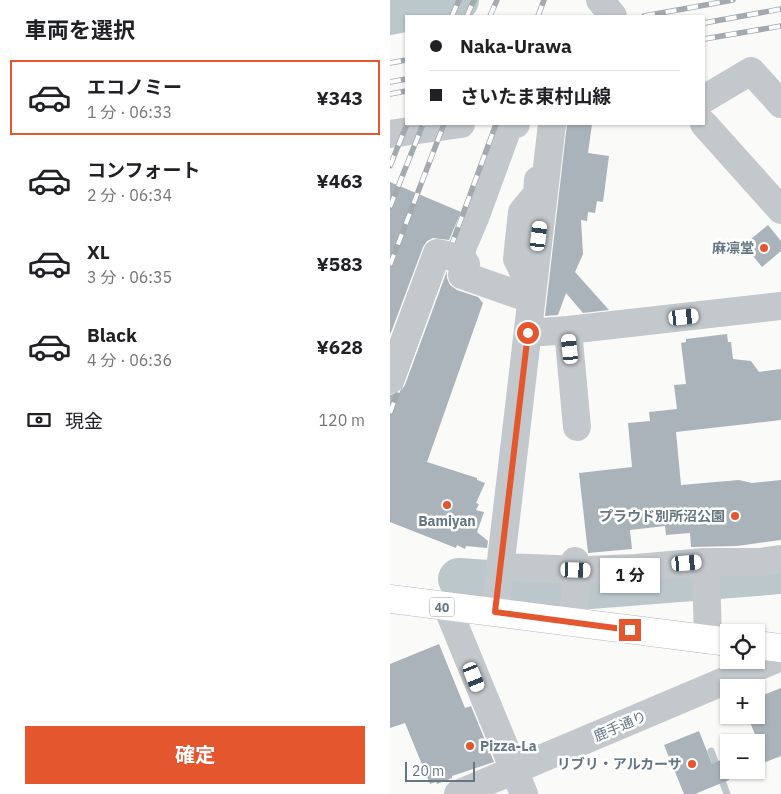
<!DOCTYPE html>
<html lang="ja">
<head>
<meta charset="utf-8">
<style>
	:root { --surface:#fff; --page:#f6f6f6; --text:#202124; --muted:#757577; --line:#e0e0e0; --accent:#e4572e }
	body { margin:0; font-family:"IBM Plex Sans","Noto Sans JP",sans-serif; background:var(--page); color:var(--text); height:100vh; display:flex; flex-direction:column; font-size:19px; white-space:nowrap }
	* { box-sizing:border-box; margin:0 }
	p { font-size:16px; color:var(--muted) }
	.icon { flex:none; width:28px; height:28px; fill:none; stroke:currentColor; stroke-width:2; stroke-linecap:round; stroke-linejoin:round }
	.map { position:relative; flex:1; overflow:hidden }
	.sheet { display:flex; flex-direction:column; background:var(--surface); width:390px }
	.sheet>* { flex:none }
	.banner { position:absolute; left:15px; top:15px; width:300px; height:110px; border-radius:0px; box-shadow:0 1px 4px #0004; display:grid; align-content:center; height:110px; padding:0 25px; background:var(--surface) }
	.buttons { position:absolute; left:330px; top:624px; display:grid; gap:10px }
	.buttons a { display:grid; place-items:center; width:45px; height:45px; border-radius:0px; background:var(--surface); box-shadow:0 1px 4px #0004; font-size:25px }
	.scale { position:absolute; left:15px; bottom:12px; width:70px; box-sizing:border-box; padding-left:5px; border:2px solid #657683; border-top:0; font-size:14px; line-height:18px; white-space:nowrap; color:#657683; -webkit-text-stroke:4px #fff; paint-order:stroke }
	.end { position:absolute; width:22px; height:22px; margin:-11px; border:6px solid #e4572e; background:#fff; box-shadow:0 0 0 2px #fff }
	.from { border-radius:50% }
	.bubble { position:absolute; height:35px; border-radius:0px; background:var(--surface); box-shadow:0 1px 4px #0004; font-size:16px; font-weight:700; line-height:35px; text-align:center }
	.car { position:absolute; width:15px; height:30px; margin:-15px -8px; border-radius:6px; box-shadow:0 0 4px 1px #0007; background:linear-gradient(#fff 24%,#345 0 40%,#fff 0 76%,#345 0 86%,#fff 0) }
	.banner b { display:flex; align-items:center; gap:18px; height:48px; font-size:19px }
	.banner b+b { border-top:1px solid var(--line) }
	.banner i { width:12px; height:12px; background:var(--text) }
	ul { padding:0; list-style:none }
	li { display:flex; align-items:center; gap:15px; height:75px; margin:0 10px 8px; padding:0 15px; border:2px solid transparent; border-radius:0px }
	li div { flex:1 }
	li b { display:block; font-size:19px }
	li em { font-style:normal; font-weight:700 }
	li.selected { border-color:var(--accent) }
	li>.icon { width:45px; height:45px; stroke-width:1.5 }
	h2 { padding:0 25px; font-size:22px; line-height:60px }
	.pay { display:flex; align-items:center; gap:12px; height:55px; padding:0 25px; font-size:19px }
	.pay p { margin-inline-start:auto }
	.button { display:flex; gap:10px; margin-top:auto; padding:10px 25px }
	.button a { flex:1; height:58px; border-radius:0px; background:var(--accent); color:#fff; font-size:20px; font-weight:700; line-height:58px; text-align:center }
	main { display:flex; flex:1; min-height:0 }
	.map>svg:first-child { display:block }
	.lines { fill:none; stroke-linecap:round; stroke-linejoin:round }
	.stream { stroke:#bbc7cb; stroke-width:7 }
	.river { stroke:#bbc7cb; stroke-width:42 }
	.building { fill:#aab3b9 }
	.major-casing { stroke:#b5babe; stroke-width:29 }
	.minor { stroke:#c3c8cc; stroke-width:28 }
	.major { stroke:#fff; stroke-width:28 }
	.rail-casing { stroke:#a2aab0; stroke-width:5.5 }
	.rail { stroke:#fff; stroke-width:4; stroke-dasharray:11; stroke-linecap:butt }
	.minor-bridge { stroke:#c3c8cc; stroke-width:28 }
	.route { stroke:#e4572e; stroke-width:6 }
	.poi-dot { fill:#e4572e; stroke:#fff; stroke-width:2 }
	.labels { text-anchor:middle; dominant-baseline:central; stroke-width:5; stroke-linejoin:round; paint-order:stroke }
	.shield { fill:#fff; stroke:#939fa8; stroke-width:1 }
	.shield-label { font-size:12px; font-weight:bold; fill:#657683 }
	.poi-label { font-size:14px; font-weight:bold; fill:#657683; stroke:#fff; text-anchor:end }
	.street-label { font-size:14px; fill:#657683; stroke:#fff }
</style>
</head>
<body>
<main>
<section class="sheet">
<h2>車両を選択</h2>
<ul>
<li class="selected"><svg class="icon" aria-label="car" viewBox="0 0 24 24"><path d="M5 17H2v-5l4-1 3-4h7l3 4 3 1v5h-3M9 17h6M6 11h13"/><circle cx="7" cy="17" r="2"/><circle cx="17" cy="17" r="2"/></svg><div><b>エコノミー</b><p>1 分 · 06:33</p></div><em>¥343</em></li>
<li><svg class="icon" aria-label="car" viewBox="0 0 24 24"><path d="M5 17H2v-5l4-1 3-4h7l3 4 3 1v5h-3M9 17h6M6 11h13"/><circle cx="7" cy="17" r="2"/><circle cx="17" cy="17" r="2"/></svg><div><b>コンフォート</b><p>2 分 · 06:34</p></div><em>¥463</em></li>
<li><svg class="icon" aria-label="car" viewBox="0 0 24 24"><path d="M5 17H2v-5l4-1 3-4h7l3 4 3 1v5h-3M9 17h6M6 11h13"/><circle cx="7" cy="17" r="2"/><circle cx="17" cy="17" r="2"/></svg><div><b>XL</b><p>3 分 · 06:35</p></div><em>¥583</em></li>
<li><svg class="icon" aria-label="car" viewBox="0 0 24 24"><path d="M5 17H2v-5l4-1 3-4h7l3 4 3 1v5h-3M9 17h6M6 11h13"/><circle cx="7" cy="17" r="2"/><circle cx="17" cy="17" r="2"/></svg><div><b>Black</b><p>4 分 · 06:36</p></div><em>¥628</em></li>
</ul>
<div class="pay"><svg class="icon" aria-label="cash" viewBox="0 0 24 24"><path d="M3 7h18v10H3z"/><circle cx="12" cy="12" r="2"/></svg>現金<p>120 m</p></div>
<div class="button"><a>確定</a></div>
</section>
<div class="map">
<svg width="391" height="794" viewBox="0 0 391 794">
	<rect width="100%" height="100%" fill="#fafaf8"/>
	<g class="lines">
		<path class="stream" d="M 321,751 L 337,794"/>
		<path class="river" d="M 0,14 L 68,0
			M 69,579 L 200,588 L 391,573"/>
	</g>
	<path class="building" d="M 177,124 L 202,124 L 198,153 L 219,156 L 213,202 L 207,201 L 205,213 L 198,212 L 197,221 L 191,220 L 193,254 L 185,272 L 219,310 L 193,313 L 176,293 L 168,315 L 155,316 Z
		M 0,182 L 71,212 L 59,240 L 43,238 L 37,241 L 33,247 L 0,335 Z
		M 378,225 L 391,241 L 391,251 L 372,267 L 354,245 Z
		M 57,271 L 57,278 L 60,285 L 67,290 L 88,297 L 93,303 L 37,462 L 87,478 L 87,480 L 95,483 L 86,503 L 89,504 L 86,510 L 94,512 L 87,532 L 98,541 L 97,548 L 76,546 L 75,549 L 67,545 L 66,548 L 0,522 L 0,395 L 10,392 L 15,385 Z
		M 337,334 L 338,342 L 341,342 L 343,359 L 361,361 L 369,372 L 391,369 L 391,420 L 286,432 L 291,485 L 349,480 L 362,483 L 391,480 L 391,540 L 347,546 L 301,547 L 300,533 L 276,535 L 275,526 L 240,530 L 242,549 L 198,553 L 189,473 L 242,467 L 238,423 L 260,421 L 259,412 L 287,409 L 284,385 L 296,384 L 291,343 L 296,342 L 296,339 Z
		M 49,644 L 75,708 L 81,706 L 104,762 L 62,776 L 62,778 L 47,784 L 46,782 L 40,784 L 15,723 L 0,728 L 0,664 Z
		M 391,688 L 391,756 L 366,766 L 366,745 L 369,744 L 357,715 L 366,715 L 366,698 Z
		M 309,731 L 322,764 L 339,756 L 339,770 L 356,770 L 339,777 L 339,780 L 305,794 L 294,794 L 274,745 Z"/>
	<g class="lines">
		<defs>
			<path id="major" d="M 0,599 L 339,642
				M 366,645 L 391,648"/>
		</defs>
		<use href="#major" class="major-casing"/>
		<path class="minor" d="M 210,0 L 223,16
			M 314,99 L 361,71 L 391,104
			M 126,124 L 119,125 L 85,218 L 67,260 L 76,264 L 72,275 L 132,296 L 135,275 L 127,259 L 132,212 L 147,194 L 148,180
			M 314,124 L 391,210
			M 0,134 L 71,124
			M 178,330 L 187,427
			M 138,333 L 178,330 L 391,306
			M 314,562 L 316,571 L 318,640
			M 111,567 L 196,570 L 246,568 L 314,562 L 370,562 L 391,559
			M 57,607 L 134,794
			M 105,612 L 162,124
			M 183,622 L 186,581 L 185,561
			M 68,794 L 391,657"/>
		<use href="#major" class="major"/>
		<defs>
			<path id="rail" d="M 62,16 L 69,0
				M 77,16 L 84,0
				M 100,16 L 107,0
				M 148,16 L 154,0
				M 254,16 L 343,0
				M 314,23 L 391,9
				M 314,39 L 391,26
				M 0,63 L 16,60
				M 0,82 L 16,79
				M 0,94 L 16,91
				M 0,166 L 17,124
				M 0,207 L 33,124
				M 0,265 L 54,124
				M 0,413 L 106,124"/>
		</defs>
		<use href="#rail" class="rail-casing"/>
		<use href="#rail" class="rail"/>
		<path class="minor-bridge" d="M 0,380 L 47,253 L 73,259"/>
	</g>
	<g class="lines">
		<path class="route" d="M 138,333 L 105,612 L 240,630"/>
	</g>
	<g class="poi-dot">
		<circle cx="374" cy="248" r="5"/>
		<circle cx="57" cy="505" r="5"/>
		<circle cx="345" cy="516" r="5"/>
		<circle cx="80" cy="746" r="5"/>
		<circle cx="302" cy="764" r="5"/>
	</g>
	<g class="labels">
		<rect class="shield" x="39.5" y="597.5" width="25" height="19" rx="4"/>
		<g class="shield-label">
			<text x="52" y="607">40</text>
		</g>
		<g class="poi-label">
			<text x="364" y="248">麻凛堂</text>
			<text x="335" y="516">プラウド別所沼公園</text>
			<text x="57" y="521" text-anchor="middle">Bamiyan</text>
			<text x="90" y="746" text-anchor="start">Pizza-La</text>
			<text x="292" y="764">リブリ・アルカーサ</text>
		</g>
		<g class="street-label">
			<text transform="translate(230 726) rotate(-23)">鹿手通り</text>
		</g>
	</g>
</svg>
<div class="buttons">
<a><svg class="icon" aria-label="locate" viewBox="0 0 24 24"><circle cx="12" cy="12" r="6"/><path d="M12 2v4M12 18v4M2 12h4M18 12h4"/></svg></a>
<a>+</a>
<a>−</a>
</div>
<div class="scale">20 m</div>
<i class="end from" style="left:138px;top:333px"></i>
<i class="end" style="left:240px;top:630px"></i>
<div class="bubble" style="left:210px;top:558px;width:60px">1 分</div>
<i class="car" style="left:149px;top:236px;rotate:7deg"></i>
<i class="car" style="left:294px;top:317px;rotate:84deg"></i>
<i class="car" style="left:180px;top:349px;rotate:354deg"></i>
<i class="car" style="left:297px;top:563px;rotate:85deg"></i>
<i class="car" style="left:186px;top:570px;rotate:92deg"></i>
<i class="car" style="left:84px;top:677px;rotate:158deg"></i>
<div class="banner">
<b><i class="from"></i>Naka-Urawa</b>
<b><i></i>さいたま東村山線</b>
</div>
</div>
</main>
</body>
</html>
